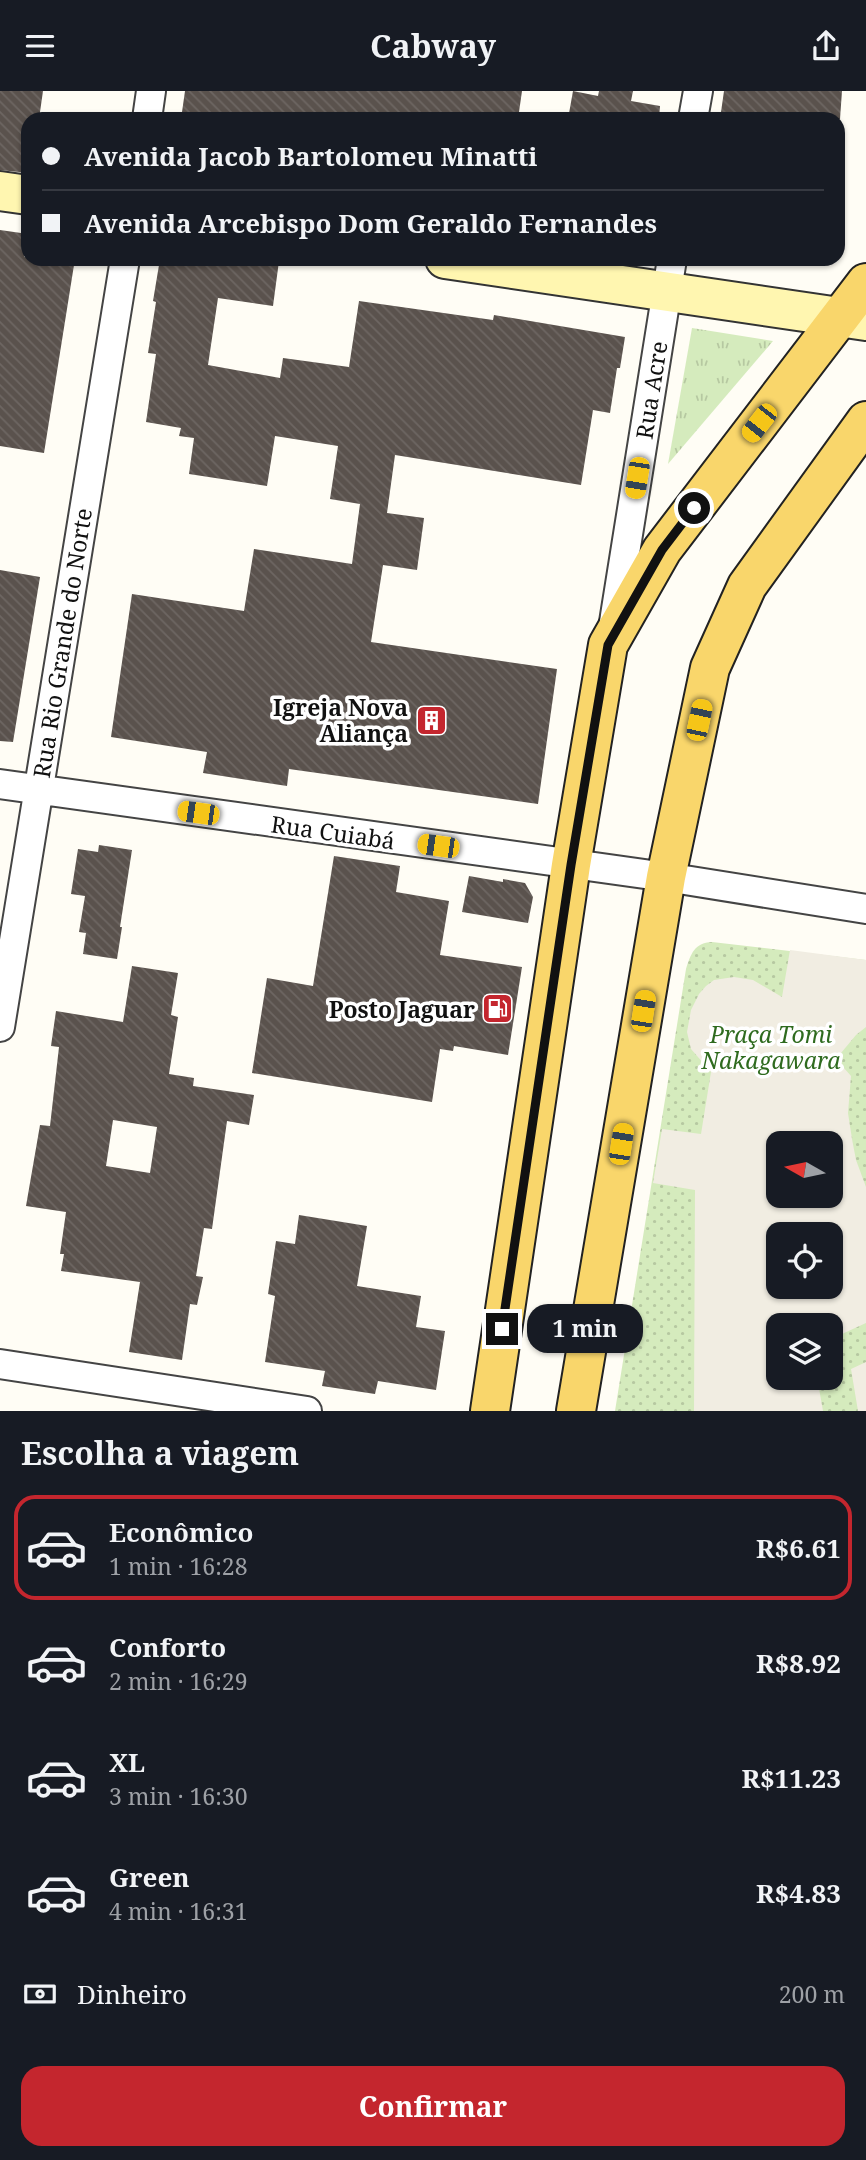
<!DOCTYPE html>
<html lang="pt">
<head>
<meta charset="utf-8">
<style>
	:root { --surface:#171b24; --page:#242831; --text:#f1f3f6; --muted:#9ea1a6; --line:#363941; --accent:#c4262e }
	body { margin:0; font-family:"Noto Serif",serif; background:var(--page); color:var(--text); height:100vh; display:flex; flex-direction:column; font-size:26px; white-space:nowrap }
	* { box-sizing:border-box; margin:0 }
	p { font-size:23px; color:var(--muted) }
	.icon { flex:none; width:38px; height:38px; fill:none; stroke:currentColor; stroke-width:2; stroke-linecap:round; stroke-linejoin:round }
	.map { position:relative; height:1320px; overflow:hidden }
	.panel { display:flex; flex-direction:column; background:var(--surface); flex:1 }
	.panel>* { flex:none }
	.top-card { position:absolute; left:21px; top:21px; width:824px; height:154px; border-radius:21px; box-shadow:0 2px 5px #0004; display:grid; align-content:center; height:154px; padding:0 21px; background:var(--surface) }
	.needle { width:46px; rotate:279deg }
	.tools { position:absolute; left:766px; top:1040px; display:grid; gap:14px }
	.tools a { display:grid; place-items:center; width:77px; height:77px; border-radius:14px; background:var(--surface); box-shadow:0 2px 5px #0004; font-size:35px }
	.end { position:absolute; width:32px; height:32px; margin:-16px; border:9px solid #111; background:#fff; box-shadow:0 0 0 4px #fff }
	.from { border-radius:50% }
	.bubble { position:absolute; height:49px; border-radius:21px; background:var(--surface); box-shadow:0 2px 5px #0004; font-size:23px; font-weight:700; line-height:49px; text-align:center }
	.car { position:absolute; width:21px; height:42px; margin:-21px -10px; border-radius:9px; box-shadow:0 0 5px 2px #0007; background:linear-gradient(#f5c518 24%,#345 0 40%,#f5c518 0 76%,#345 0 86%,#f5c518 0) }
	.top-card b { display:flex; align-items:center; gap:24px; height:66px; font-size:26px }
	.top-card b+b { border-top:2px solid var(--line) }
	.top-card i { width:18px; height:18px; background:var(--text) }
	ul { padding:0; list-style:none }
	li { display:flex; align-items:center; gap:21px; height:105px; margin:0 14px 10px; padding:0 7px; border:4px solid transparent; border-radius:21px }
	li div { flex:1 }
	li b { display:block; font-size:26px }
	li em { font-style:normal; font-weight:700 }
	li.on { border-color:var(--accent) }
	li>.icon { width:63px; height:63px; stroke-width:1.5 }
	h2 { padding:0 21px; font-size:32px; line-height:84px }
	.pay { display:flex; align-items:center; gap:18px; height:77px; padding:0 21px; font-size:26px }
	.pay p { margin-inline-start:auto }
	.button { display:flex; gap:14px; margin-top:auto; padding:14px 21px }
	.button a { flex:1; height:80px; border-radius:21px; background:var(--accent); color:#fff; font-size:28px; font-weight:700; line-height:80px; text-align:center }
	header { display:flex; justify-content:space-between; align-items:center; height:91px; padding:0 21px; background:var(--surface); font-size:32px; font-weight:700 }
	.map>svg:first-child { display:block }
	.grass { fill:url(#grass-tufts) }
	.park { fill:url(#park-dots); fill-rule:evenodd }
	.plaza { fill:#f1ede2; fill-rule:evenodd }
	.building { fill:url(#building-back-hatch); fill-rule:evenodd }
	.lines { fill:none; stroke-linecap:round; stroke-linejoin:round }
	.street-casing { stroke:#444; stroke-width:32 }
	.secondary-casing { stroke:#333; stroke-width:42 }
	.primary-casing { stroke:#222; stroke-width:42 }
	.street { stroke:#fff; stroke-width:28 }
	.secondary { stroke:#fff6b0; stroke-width:38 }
	.primary { stroke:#f9d66b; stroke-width:38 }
	.route { stroke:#111; stroke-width:9 }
	.labels { text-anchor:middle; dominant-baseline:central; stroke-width:7; stroke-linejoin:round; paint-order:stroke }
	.street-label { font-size:23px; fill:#111; stroke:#fff }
	.poi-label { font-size:23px; font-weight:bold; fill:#111; stroke:#fff; text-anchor:end }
	.park-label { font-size:23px; font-style:italic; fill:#2f6b1f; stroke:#fff }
</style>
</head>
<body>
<header><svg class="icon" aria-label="menu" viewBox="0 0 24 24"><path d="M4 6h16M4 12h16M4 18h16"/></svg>Cabway<svg class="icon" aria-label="share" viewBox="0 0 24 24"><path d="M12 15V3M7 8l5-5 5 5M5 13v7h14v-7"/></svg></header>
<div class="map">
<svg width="866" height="1320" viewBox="0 0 866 1320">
	<defs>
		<pattern id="grass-tufts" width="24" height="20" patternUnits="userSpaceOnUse" patternTransform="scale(1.75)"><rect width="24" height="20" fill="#d5ebbd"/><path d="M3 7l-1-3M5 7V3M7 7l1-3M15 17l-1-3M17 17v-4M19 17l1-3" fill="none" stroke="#b6c8a1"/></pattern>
		<pattern id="park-dots" width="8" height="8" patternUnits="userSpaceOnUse" patternTransform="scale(1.75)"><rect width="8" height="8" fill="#d5ebbd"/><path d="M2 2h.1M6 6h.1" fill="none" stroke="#b6c8a1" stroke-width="1.8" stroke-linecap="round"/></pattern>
		<pattern id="building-back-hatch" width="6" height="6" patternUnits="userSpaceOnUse" patternTransform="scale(1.75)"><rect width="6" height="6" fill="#5a524d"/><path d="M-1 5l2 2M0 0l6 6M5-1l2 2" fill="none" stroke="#6d6662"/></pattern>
	</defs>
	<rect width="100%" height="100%" fill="#fffdf5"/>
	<path class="grass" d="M 692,237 L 773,250 L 668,373 Z"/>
	<path class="park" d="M 712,851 L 866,869 L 866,1320 L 615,1320 L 686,878 C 691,863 694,852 712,851 ZM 779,1052 L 831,1052 L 831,1104 L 779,1104 ZM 779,1143 L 831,1143 L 831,1195 L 779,1195 ZM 779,1234 L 831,1234 L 831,1286 L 779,1286 Z"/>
	<path class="plaza" d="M 790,859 L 866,869 L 866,936 L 856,944 L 836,968 L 851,985 L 848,1022 L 852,1048 L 856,1069 L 866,1096 L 866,1232 L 831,1248 L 831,1234 L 779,1234 L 779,1286 L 817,1286 L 823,1320 L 694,1320 L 695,1099 L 653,1092 L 662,1038 L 701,1043 L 711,981 L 691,958 L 687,941 L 691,919 L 699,903 L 706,895 L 714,889 L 734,886 L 753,889 L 782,906 ZM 779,1052 L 831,1052 L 831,1104 L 779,1104 ZM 779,1143 L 831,1143 L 831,1195 L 779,1195 Z
		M 866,1271 L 866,1320 L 858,1320 L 851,1278 Z"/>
	<path class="building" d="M 0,0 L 43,0 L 39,28 L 28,28 L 28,82 L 0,79 Z
		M 185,0 L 522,0 L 518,28 L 181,28 Z
		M 573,0 L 598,5 L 599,0 L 633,0 L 631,10 L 660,15 L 659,28 L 568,28 Z
		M 724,0 L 842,0 L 840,28 L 720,28 Z
		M 0,139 L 28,143 L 24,166 L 74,174 L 44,362 L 0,355 Z
		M 160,168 L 264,168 L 279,170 L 273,215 L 218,207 L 208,274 L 280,287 L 283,267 L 349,276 L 359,210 L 493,229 L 494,224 L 625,246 L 620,277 L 617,277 L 610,322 L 593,319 L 581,394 L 395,364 L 387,422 L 424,427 L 417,479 L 383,474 L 371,551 L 557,578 L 538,713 L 289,678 L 287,695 L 203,682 L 207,661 L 111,646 L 132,503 L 244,520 L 254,458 L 352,473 L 360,413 L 330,408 L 338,355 L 275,345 L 267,395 L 189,383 L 194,347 L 179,345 L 181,337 L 146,331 L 156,263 L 148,262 L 156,211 L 153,210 Z
		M 0,479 L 40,486 L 13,651 L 0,650 Z
		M 99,754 L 132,759 L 120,836 L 122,836 L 117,868 L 83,863 L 86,842 L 79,841 L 85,805 L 71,803 L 78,758 L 98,761 Z
		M 334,765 L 400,775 L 396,801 L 449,810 L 440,864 L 522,876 L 508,964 L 454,955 L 453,960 L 440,958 L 432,1011 L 252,982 L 267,887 L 313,895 Z
		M 469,785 L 503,791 L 503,788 L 525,792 L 533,806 L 528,832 L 462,821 Z
		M 132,875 L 178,882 L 171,924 L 178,926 L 169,983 L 194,987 L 193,995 L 254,1004 L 249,1034 L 227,1030 L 212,1138 L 204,1137 L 196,1185 L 203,1186 L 197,1214 L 190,1213 L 182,1269 L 129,1261 L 140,1191 L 61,1180 L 64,1163 L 60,1163 L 66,1121 L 26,1115 L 40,1034 L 50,1035 L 59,956 L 51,955 L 56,920 L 123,931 ZM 113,1029 L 157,1036 L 150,1082 L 106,1075 Z
		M 299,1124 L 367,1135 L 357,1195 L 421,1205 L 416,1236 L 445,1240 L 436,1299 L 378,1290 L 375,1303 L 322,1295 L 325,1280 L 265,1271 L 275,1205 L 268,1203 L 276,1150 L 295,1153 Z"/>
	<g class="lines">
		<defs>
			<path id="street" d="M 147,28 L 151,0
				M 693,28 L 698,0
				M 614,531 L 672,168
				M 0,693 L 666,786 L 866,818
				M 0,936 L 125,168
				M 0,1273 L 307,1320"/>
			<path id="secondary" d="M 0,100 L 28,104
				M 445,168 L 866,230"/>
			<path id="primary" d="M 490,1320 L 571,774 L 608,554 L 662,459 L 866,192
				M 576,1320 L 666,786 L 710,577 L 747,495 L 866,330"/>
		</defs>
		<use href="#street" class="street-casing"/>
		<use href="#secondary" class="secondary-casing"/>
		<use href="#primary" class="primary-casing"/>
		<use href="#street" class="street"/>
		<use href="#secondary" class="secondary"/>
		<use href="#primary" class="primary"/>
	</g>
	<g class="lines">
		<path class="route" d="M 502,1238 L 571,774 L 608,554 L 662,459 L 694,417"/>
	</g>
	<defs>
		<symbol id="building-square" viewBox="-11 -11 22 22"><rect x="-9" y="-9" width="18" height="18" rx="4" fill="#c4262e" stroke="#fff"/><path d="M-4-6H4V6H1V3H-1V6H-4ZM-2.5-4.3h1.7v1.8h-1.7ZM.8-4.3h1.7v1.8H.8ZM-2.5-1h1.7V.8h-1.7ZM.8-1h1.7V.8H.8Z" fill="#fff"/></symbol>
		<symbol id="fuel-square" viewBox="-11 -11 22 22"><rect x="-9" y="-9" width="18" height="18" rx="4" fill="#c4262e" stroke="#fff"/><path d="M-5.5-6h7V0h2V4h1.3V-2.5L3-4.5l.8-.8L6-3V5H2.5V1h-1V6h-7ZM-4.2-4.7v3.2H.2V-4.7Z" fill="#fff"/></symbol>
	</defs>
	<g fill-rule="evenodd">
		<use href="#building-square" x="414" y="612" width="35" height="35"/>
		<use href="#fuel-square" x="480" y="900" width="35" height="35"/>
	</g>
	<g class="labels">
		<g class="street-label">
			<text transform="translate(651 299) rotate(-81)">Rua Acre</text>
			<text transform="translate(62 552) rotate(-81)">Rua Rio Grande do Norte</text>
			<text transform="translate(333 741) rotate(8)">Rua Cuiabá</text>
		</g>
		<g class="poi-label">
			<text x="408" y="616">Igreja Nova<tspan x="408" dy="26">Aliança</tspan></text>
			<text x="475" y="918">Posto Jaguar</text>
		</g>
		<g class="park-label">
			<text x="771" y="943">Praça Tomi<tspan x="771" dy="26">Nakagawara</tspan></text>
		</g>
	</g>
</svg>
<div class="tools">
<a><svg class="needle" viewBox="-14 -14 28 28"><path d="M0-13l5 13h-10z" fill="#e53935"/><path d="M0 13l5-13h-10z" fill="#9ea1a6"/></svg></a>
<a><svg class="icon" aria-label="locate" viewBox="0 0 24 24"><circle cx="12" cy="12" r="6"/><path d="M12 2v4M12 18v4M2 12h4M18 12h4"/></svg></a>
<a><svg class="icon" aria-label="layers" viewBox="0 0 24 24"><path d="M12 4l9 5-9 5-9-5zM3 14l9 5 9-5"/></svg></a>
</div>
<i class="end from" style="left:694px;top:417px"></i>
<i class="end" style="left:502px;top:1238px"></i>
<div class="bubble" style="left:527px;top:1213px;width:116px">1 min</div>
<i class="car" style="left:759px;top:332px;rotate:218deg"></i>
<i class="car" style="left:637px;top:387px;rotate:189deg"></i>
<i class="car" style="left:699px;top:629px;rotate:12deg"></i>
<i class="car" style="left:198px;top:722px;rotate:278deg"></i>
<i class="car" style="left:438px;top:755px;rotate:278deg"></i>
<i class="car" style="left:643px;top:920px;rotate:9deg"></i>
<i class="car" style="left:621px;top:1053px;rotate:9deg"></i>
<div class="top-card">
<b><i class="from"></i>Avenida Jacob Bartolomeu Minatti</b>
<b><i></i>Avenida Arcebispo Dom Geraldo Fernandes</b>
</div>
</div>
<section class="panel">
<h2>Escolha a viagem</h2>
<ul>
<li class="on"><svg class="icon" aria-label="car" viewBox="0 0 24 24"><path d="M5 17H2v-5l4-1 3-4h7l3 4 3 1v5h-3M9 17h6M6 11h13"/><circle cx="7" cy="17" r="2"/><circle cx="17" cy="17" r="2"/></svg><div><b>Econômico</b><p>1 min · 16:28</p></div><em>R$6.61</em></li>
<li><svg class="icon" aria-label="car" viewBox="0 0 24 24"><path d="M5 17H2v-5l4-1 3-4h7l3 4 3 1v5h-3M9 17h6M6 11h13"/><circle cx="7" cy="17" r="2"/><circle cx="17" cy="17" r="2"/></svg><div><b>Conforto</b><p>2 min · 16:29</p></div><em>R$8.92</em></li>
<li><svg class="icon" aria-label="car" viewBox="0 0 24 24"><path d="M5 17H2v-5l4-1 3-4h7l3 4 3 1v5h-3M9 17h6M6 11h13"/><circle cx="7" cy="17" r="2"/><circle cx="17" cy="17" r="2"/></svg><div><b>XL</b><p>3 min · 16:30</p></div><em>R$11.23</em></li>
<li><svg class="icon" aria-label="car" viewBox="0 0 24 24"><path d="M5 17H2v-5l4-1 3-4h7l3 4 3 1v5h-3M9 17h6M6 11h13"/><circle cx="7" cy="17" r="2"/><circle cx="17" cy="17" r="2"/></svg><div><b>Green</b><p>4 min · 16:31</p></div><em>R$4.83</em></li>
</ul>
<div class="pay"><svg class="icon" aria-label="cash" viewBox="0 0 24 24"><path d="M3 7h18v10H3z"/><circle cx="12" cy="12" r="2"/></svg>Dinheiro<p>200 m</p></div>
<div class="button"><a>Confirmar</a></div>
</section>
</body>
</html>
